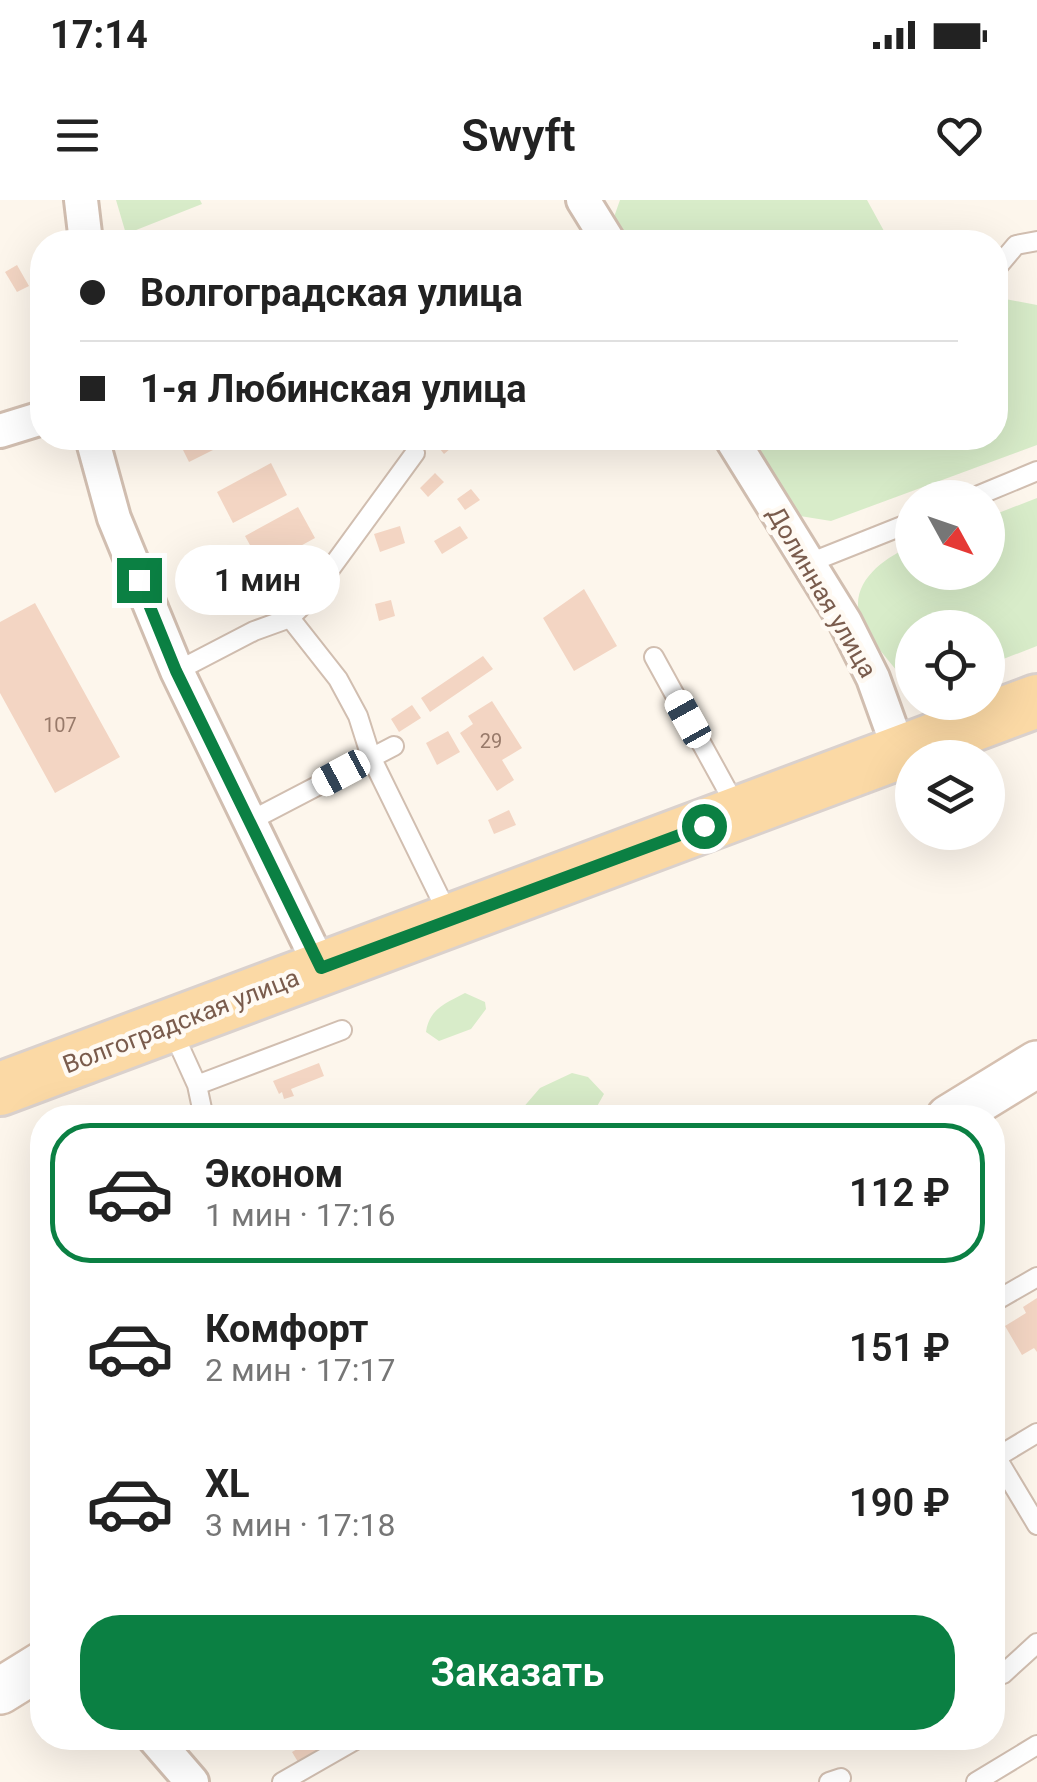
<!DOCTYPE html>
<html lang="ru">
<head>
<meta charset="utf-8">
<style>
	:root { --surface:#fff; --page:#f2f2f2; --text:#222; --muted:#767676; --line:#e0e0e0; --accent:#0b8043 }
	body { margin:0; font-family:Roboto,sans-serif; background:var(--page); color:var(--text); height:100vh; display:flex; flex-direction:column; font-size:38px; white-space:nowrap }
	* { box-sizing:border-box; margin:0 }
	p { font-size:32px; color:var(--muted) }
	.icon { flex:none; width:55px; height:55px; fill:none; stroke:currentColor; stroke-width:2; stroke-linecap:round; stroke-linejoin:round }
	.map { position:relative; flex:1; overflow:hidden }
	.drawer { position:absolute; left:30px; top:905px; width:975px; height:645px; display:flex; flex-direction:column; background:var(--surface); border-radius:40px; box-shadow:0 10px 40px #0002 }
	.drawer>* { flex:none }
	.guide { position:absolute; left:30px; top:30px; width:978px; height:220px; border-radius:40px; box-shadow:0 10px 40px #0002; display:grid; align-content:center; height:220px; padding:0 50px; background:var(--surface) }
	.needle { width:65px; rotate:130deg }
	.fabs { position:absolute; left:895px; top:280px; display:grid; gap:20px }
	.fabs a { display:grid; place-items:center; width:110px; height:110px; border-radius:50%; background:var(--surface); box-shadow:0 10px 40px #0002; font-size:50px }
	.end { position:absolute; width:45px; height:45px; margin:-22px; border:12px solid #0b8043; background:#fff; box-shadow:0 0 0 5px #fff }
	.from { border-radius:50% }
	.bubble { position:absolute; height:70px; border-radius:35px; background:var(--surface); box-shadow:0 10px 40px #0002; font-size:32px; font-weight:600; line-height:70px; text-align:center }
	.car { position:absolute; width:30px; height:60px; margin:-30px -15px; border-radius:12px; box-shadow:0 0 8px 2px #0007; background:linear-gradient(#fff 24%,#345 0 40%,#fff 0 76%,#345 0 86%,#fff 0) }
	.guide b { display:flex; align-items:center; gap:35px; height:95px; font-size:38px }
	.guide b+b { border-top:2px solid var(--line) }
	.guide i { width:25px; height:25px; background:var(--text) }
	ul { padding:18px 0 0; list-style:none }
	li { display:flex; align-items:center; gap:30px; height:140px; margin:0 20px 15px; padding:0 30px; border:5px solid transparent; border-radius:40px }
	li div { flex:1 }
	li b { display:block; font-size:38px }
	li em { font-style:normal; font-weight:600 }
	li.current { border-color:var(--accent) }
	li>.icon { width:90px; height:90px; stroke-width:1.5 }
	.cta { display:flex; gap:20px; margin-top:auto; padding:20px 50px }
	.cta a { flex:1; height:115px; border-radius:40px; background:var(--accent); color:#fff; font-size:40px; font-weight:600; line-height:115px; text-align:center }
	.status { display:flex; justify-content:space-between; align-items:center; height:70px; padding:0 50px; background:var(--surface); direction:ltr }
	.status svg { height:28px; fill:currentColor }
	header { display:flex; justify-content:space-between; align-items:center; height:130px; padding:0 50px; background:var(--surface); font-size:45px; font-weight:600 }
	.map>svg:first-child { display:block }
	.green { fill:#d8ecc9 }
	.building { fill:#f3d5c3 }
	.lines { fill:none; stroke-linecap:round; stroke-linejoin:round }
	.service-casing { stroke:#d1beb0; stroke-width:22 }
	.minor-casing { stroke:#d1beb0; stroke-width:38 }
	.secondary-casing { stroke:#d6c0b0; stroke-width:50 }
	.primary-casing { stroke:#dad1cd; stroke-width:58 }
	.service { stroke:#fff; stroke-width:18 }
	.minor { stroke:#fff; stroke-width:32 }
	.secondary { stroke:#fff; stroke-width:45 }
	.primary { stroke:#fbd9a5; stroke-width:52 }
	.route { stroke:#0b8043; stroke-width:12 }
	.labels { text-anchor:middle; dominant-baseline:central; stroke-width:9; stroke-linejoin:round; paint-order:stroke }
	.number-label { font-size:20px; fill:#987a6a }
	.street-label { font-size:25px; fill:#7a5c4d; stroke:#fffaf3 }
</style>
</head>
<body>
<div class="status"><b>17:14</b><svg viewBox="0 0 49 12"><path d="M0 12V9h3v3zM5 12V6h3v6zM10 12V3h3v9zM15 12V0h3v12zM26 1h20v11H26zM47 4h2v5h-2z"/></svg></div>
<header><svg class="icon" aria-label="menu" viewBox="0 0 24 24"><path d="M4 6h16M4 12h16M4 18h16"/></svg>Swyft<svg class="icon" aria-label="heart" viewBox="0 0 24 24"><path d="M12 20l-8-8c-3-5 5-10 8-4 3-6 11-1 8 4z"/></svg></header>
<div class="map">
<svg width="1037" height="1582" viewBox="0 0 1037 1582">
	<rect width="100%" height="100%" fill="#fdf6ec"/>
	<path class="green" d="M 116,0 L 200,0 L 202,4 L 126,34 Z
		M 620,0 L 867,0 L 890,42 L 625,42 L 614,17 Z
		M 995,97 L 1037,105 L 1037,245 L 831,321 L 800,316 L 745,238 L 995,238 Z
		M 1037,298 L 1037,446 L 988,465 L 988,428 L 912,428 L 912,481 L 902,477 C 891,463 865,435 860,417 C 849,382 885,357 912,346 L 912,372 L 988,372 L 988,317 Z
		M 465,793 L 485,802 L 486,809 L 471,829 L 439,841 L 426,832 C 429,809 446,803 465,793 Z
		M 572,873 L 588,877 L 604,894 L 591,917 L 515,917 L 540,888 Z"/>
	<path class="building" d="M 17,65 L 29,86 L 17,92 L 5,72 Z
		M 177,238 L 237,238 L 189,262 Z
		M 431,238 L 463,238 L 444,254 Z
		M 271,263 L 287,295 L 233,323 L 217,292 Z
		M 435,273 L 444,282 L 428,297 L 420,288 Z
		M 471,289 L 480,300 L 465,310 L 457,299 Z
		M 298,307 L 315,338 L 262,367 L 245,336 Z
		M 400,326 L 405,343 L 380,352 L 374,334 Z
		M 460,326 L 468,338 L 442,354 L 434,341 Z
		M 584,389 L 617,446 L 574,471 L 543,418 Z
		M 391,400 L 395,416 L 379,421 L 375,404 Z
		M 35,403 L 120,557 L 55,593 L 0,493 L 0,422 Z
		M 483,456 L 493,469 L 430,512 L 421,498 Z
		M 492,501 L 522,548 L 502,560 L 514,580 L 497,591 L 460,533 L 473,524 L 468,516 Z
		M 412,505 L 421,518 L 399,532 L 391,519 Z
		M 448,531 L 460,552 L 437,565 L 426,543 Z
		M 509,610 L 516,625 L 494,634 L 488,620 Z
		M 319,863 L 324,876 L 291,889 L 294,896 L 284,899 L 282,892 L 279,894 L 273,881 Z
		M 1037,1098 L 1037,1152 L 1034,1148 L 1022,1155 L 1005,1126 L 1026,1113 L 1023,1107 Z
		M 316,1538 L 340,1538 L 298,1562 L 292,1552 Z"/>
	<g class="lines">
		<defs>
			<path id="service" d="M 995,70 L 1016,45 L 1037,41
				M 972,298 L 1037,271
				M 809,363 L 912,322
				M 290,418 L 338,479 L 358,516 L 371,557 L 449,716
				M 654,457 L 737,608
				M 177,471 L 254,431 L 290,418 L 307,401 L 415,253
				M 250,621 L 394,546
				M 172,830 L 197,885 L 204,918
				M 197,885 L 342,830
				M 992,1103 L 1037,1077
				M 992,1250 L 1037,1325
				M 997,1257 L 1037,1233
				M 992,1478 L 1003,1474 L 1037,1443
				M 282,1582 L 359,1538
				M 829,1582 L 841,1578
				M 976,1582 L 1037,1545"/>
			<path id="minor" d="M 81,0 L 86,42
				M 583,0 L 609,42
				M 0,231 L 42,218
				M 92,238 L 114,318 L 177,471 L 321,768
				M 731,238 L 845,422 L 873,478 L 900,553
				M 154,1538 L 192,1582"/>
			<path id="secondary" d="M 949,918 L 1037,864
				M 0,1491 L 42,1465"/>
			<path id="primary" d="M 0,889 L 1037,501"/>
		</defs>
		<use href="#service" class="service-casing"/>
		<use href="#minor" class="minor-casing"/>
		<use href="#secondary" class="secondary-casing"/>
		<use href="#primary" class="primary-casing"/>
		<use href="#service" class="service"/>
		<use href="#minor" class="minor"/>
		<use href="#secondary" class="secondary"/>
		<use href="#primary" class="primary"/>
	</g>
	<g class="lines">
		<path class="route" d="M 139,380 L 176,471 L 321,768 L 704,626"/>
	</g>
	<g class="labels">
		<g class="number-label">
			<text x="60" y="525">107</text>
			<text x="491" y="541">29</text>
		</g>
		<g class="street-label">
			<text transform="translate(822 392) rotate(60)">Долинная улица</text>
			<text transform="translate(181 821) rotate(-21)">Волгоградская улица</text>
		</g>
	</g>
</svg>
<div class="fabs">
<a><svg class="needle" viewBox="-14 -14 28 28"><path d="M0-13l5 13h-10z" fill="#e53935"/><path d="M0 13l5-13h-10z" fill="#767676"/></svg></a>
<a><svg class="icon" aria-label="locate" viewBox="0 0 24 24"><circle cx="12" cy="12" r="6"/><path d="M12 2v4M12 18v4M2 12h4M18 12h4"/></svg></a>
<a><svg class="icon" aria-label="layers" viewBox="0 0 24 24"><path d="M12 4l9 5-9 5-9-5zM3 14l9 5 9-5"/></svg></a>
</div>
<i class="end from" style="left:704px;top:626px"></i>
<i class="end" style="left:139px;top:380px"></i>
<div class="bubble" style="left:175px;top:345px;width:165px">1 мин</div>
<i class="car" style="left:688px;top:519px;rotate:331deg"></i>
<i class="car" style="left:341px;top:573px;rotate:242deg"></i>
<div class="guide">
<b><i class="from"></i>Волгоградская улица</b>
<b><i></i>1-я Любинская улица</b>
</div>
<section class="drawer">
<ul>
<li class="current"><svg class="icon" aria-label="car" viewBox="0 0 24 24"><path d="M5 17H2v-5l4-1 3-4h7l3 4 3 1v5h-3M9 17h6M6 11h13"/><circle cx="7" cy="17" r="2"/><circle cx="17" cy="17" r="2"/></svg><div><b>Эконом</b><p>1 мин · 17:16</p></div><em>112 ₽</em></li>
<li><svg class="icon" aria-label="car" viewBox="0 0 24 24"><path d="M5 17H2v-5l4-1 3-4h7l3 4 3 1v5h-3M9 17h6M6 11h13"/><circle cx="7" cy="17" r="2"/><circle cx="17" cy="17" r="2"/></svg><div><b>Комфорт</b><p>2 мин · 17:17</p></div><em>151 ₽</em></li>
<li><svg class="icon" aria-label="car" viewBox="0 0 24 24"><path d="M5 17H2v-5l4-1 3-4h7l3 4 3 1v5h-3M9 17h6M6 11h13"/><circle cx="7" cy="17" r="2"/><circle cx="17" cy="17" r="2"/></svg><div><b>XL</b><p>3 мин · 17:18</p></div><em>190 ₽</em></li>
</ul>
<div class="cta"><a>Заказать</a></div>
</section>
</div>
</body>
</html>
